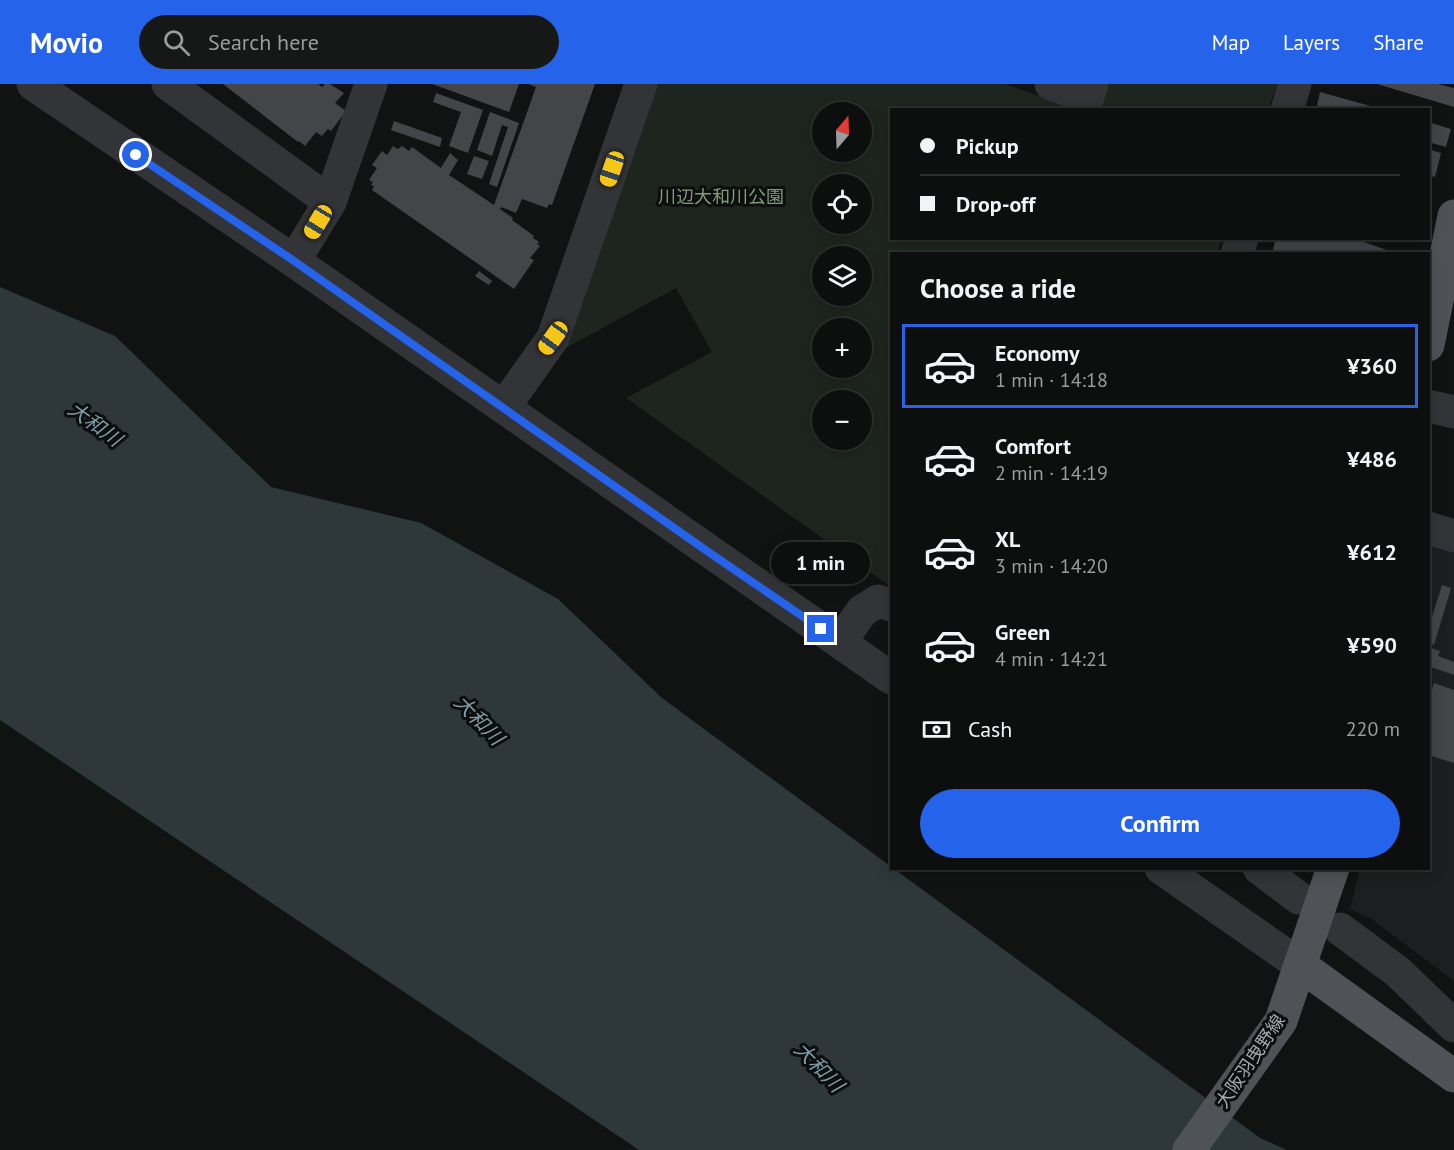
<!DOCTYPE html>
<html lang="en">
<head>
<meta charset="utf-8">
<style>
	:root { --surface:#0d0e0e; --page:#161717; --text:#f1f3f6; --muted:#9a9c9e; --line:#2d2e2e; --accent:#2563eb }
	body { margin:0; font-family:"PT Sans","Noto Sans JP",sans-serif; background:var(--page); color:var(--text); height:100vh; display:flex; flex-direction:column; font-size:22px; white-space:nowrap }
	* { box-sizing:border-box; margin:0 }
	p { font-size:20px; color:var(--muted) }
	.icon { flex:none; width:33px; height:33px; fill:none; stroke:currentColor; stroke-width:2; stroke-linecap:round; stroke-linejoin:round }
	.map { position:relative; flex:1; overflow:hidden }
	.panel { position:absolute; left:890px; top:168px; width:540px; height:618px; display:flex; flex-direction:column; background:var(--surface); border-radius:0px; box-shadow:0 3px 15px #0003,0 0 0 2px var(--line) }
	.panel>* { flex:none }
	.hud { position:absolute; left:890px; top:24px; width:540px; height:132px; border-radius:0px; box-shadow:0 3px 15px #0003,0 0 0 2px var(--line); display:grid; align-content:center; height:132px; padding:0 30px; background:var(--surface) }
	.needle { width:39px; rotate:19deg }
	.buttons { position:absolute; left:812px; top:18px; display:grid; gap:12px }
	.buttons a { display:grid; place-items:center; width:60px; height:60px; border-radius:50%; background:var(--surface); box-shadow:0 3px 15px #0003,0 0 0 2px var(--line); font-size:30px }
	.end { position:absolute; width:27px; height:27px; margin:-14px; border:8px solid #2563eb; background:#fff; box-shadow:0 0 0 3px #fff }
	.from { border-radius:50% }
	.bubble { position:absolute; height:42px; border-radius:21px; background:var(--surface); box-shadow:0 3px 15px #0003,0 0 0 2px var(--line); font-size:20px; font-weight:700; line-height:42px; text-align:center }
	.car { position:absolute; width:18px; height:36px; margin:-18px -9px; border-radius:8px; box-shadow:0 0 4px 2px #0007; background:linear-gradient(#f5c518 24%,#345 0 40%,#f5c518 0 76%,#345 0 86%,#f5c518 0) }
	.hud b { display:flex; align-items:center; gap:21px; height:57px; font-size:22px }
	.hud b+b { border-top:2px solid var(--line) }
	.hud i { width:15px; height:15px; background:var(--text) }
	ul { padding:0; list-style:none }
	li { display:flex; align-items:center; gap:18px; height:84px; margin:0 12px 9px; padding:0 18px; border:3px solid transparent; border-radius:0px }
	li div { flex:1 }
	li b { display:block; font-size:22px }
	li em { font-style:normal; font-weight:700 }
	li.on { border-color:var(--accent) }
	li>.icon { width:54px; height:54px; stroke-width:1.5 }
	h2 { padding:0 30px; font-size:27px; line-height:72px }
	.pay { display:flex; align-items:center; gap:15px; height:66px; padding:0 30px; font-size:22px }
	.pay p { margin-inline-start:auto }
	.cta { display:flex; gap:12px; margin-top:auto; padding:12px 30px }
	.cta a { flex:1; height:69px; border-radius:36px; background:var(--accent); color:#fff; font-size:24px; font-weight:700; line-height:69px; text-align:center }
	header { display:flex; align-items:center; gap:36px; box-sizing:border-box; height:84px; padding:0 30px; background:var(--accent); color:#fff }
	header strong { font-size:28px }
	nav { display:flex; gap:33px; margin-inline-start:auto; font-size:21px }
	.search { width:420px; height:54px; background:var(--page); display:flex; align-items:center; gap:15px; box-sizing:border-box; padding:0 21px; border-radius:33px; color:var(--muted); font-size:22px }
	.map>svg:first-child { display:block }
	.built { fill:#1d1e1f }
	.green { fill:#1e251e; fill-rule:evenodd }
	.water { fill:#2e383b }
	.building { fill:#434548 }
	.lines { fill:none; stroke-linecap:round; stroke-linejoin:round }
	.minor { stroke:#333437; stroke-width:33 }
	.major { stroke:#4f5256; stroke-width:33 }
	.route { stroke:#2563eb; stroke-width:8 }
	.labels { text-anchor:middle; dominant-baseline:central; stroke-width:6; stroke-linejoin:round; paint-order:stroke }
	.park-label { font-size:18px; fill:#819b7d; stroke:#0c0d0d }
	.street-label { font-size:18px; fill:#a4abb2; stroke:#0c0d0d }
	.water-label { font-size:20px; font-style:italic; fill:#7f9da9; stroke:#0c0d0d }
</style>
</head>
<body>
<header>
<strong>Movio</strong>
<div class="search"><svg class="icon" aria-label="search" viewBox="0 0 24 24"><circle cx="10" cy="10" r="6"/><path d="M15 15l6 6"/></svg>Search here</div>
<nav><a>Map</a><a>Layers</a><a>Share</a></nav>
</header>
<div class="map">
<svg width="1454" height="1066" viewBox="0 0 1454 1066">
	<rect width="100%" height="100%" fill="#111212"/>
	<path class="built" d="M 1428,459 L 1454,468 L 1454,897 L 1370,834 L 1350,825 L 1360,785 L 1428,784 Z"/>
	<path class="green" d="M 655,0 L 1005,0 L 1076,25 L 891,26 L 891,154 L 1222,155 L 1217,170 L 891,170 L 891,503 L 626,314 L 712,268 L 676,204 L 564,265 ZM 822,28 L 861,28 L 861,68 L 822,68 ZM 822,100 L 861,100 L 861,140 L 822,140 ZM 822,172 L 861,172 L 861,212 L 822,212 ZM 822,244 L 861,244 L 861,284 L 822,284 ZM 822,316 L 861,316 L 861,356 L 822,356 Z
		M 1105,0 L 1278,0 L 1268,25 L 1096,26 Z"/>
	<path class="water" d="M 0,203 L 115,252 L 271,403 L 421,439 L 558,515 L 662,614 L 1260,1054 L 1287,1066 L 639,1066 L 0,636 Z"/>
	<path class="building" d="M 223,0 L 318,0 L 322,3 L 325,0 L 330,0 L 344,9 L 335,19 L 346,27 L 331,47 L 328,45 L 322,52 L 316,48 L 305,62 L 299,57 L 298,58 Z
		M 432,0 L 519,0 L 509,28 Z
		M 528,0 L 595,0 L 552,121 L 549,120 L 547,124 L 522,115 L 516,129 L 501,123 L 500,125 L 513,134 L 512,136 L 534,152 L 533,154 L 539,158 L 537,160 L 540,162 L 530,174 L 534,176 L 514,205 L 372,106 L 374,102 L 371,101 L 373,98 L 369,96 L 377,84 L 372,81 L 382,67 L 387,71 L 393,62 L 398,65 L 402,62 L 409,67 L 412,63 L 441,84 L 450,69 L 458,76 L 449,91 L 494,121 L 536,3 Z
		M 1377,0 L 1438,0 L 1454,4 L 1454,23 Z
		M 1320,8 L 1381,25 L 1381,26 L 1316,26 Z
		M 436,9 L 483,26 L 468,69 L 449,62 L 461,28 L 433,18 Z
		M 490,28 L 519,39 L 497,103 L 489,100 L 508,43 L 502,41 L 492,72 L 477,66 Z
		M 394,37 L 442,54 L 440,63 L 391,46 Z
		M 1428,38 L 1451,45 L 1446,63 L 1428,58 Z
		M 1428,65 L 1441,69 L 1435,93 L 1428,91 Z
		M 474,72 L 489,77 L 482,95 L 467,90 Z
		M 1276,154 L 1353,154 L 1395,169 L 1272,170 Z
		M 479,187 L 492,197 L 489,201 L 475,192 Z
		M 1442,501 L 1451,504 L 1434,561 L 1428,559 L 1428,546 Z
		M 1428,563 L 1440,567 L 1438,572 L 1454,578 L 1454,591 L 1428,582 Z
		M 1434,599 L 1454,606 L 1454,679 L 1428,671 L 1428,619 Z"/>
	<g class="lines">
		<path class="minor" d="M 33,0 L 294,177 L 891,594
			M 168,0 L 330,118
			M 1051,0 L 1088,13 L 1092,0
			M 1287,26 L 1295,0
			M 1237,170 L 1242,154
			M 294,177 L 330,118 L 371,0
			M 1428,322 L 1454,328
			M 504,323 L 553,254 L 641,0
			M 1428,444 L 1454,452
			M 840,558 L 862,527 L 878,517 L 891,521
			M 1161,784 L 1300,881
			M 1259,784 L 1299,814
			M 1340,845 L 1398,888 L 1454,942"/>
		<path class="major" d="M 1428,261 L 1454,132
			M 1300,881 L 1454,992
			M 1189,1066 L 1281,937 L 1333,784"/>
	</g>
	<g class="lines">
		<path class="route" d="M 136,71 L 294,177 L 707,467 L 821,545"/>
	</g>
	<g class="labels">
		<g class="park-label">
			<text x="721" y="112">川辺大和川公園</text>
		</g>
		<g class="street-label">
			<text transform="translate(1250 977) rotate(-56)">大阪羽曳野線</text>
		</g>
		<g class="water-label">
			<text transform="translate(95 340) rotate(36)">大和川</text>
			<text transform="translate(479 636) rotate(46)">大和川</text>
			<text transform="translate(819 983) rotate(46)">大和川</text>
		</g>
	</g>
</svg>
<div class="buttons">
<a><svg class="needle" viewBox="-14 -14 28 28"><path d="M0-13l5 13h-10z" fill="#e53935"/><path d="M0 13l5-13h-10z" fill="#9a9c9e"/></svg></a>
<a><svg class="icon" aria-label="locate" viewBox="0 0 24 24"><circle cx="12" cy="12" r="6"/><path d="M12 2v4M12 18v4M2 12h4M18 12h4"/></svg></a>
<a><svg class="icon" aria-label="layers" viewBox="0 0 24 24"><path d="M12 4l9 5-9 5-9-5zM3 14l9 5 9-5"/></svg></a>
<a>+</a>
<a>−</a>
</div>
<i class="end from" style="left:136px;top:71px"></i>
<i class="end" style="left:821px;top:545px"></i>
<div class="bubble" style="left:771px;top:458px;width:99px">1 min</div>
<i class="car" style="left:612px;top:85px;rotate:199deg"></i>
<i class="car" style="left:318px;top:138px;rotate:211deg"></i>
<i class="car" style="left:553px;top:254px;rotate:216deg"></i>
<div class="hud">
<b><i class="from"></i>Pickup</b>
<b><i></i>Drop-off</b>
</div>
<section class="panel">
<h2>Choose a ride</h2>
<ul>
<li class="on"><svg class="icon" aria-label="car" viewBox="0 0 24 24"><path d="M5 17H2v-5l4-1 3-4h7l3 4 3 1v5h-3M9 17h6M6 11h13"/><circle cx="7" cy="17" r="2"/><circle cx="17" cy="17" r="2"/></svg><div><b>Economy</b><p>1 min · 14:18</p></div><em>¥360</em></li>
<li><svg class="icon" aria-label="car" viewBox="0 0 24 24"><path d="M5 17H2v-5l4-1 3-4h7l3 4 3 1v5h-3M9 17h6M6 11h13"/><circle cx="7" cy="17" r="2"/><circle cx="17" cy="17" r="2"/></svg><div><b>Comfort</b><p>2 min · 14:19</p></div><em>¥486</em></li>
<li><svg class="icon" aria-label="car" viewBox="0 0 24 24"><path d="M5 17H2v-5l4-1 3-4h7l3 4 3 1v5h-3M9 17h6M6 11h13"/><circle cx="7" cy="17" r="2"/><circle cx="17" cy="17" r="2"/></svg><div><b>XL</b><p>3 min · 14:20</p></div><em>¥612</em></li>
<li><svg class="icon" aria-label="car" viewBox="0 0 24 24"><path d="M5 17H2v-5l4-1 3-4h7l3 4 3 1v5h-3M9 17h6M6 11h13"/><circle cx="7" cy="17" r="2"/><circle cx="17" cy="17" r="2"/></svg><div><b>Green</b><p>4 min · 14:21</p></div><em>¥590</em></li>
</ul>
<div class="pay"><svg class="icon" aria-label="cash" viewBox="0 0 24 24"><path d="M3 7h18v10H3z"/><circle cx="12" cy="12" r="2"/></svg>Cash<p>220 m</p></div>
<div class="cta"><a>Confirm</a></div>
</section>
</div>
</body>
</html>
